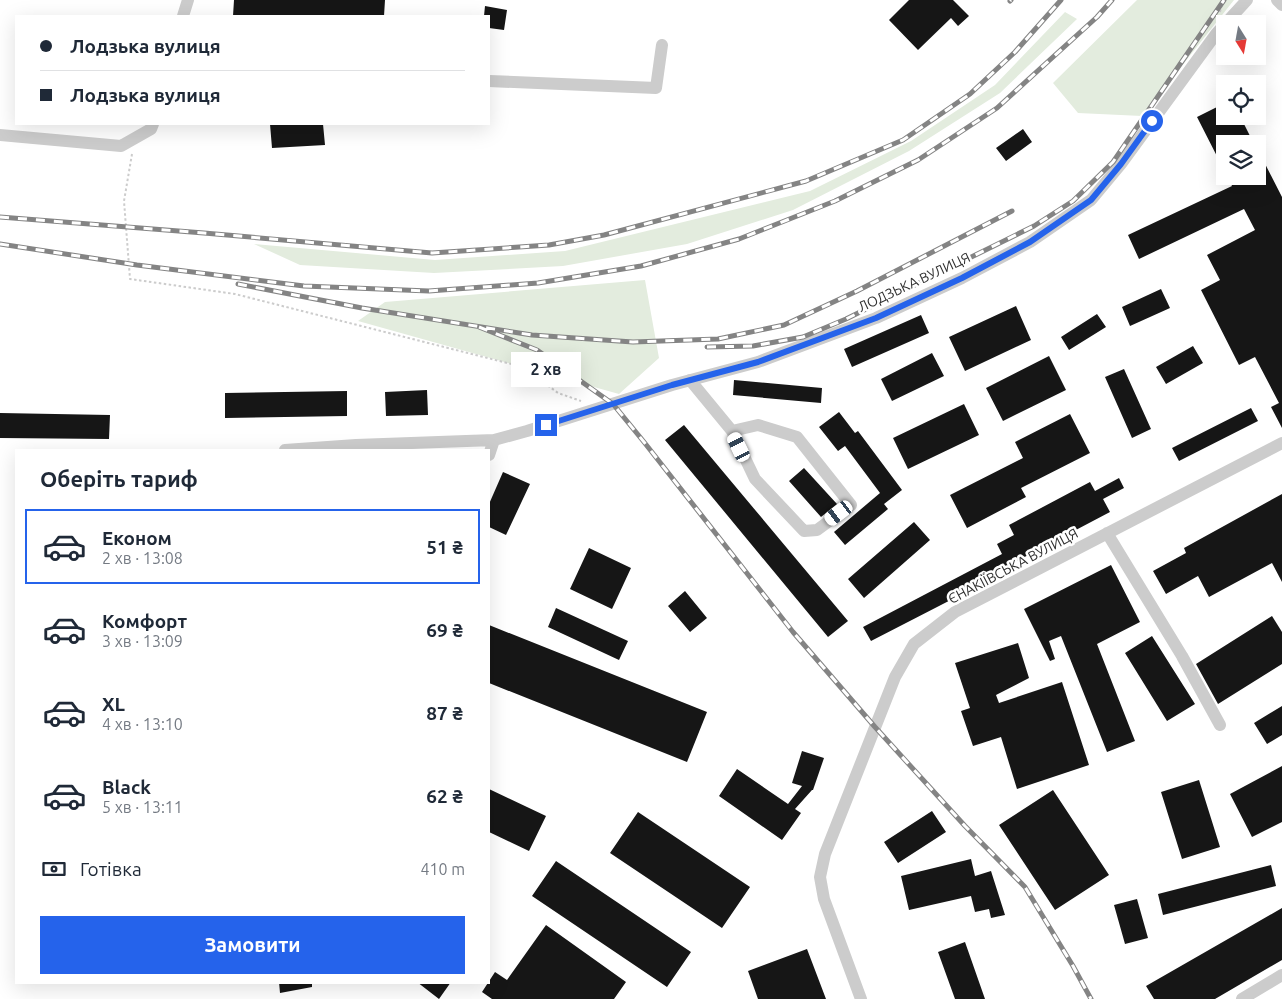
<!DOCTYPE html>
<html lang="uk">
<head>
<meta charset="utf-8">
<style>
	:root { --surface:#fff; --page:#f6f6f7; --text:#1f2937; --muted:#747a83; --line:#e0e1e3; --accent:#2563eb }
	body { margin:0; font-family:Ubuntu,sans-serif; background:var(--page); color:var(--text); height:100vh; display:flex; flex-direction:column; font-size:19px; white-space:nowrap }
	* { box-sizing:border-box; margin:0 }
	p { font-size:16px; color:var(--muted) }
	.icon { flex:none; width:28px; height:28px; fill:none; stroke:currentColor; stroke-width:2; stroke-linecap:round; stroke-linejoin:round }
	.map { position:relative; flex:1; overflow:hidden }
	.sheet { position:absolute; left:15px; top:449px; width:475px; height:535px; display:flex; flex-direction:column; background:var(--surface); border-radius:0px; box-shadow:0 5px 20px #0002 }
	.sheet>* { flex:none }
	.guide { position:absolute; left:15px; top:15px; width:475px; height:110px; border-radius:0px; box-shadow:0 5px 20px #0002; display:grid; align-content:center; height:110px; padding:0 25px; background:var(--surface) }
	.needle { width:32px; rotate:169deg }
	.fabs { position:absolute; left:1216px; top:15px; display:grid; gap:10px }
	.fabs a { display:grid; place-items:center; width:50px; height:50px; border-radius:0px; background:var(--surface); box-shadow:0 5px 20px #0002; font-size:25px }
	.end { position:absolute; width:22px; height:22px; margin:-11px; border:6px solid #2563eb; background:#fff; box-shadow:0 0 0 2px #fff }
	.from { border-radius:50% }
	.bubble { position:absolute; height:35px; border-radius:0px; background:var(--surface); box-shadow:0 5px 20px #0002; font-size:16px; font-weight:600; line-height:35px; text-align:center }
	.car { position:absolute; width:15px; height:30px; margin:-15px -8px; border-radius:6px; box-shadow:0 0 4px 1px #0007; background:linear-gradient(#fff 24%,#345 0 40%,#fff 0 76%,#345 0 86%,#fff 0) }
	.guide b { display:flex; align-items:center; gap:18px; height:48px; font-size:19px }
	.guide b+b { border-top:1px solid var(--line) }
	.guide i { width:12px; height:12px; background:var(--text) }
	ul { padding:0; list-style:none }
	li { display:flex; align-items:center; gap:15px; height:75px; margin:0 10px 8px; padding:0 15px; border:2px solid transparent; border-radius:0px }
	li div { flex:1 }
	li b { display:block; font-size:19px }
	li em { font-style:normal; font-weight:600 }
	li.selected { border-color:var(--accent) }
	li>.icon { width:45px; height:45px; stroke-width:1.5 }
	h2 { padding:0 25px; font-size:22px; line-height:60px }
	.pay { display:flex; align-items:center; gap:12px; height:55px; padding:0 25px; font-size:19px }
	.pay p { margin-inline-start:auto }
	.action { display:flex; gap:10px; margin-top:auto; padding:10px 25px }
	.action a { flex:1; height:58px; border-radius:0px; background:var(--accent); color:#fff; font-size:20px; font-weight:600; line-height:58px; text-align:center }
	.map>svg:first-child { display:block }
	.green { fill:#e3ecde }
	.building { fill:#161616 }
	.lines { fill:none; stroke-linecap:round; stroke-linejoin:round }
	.path { stroke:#ccc; stroke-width:2; stroke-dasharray:2.5 2.5; stroke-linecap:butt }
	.minor { stroke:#ccc; stroke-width:12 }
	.rail-casing { stroke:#848484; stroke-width:5 }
	.rail { stroke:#fff; stroke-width:3; stroke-dasharray:9; stroke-linecap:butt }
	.route { stroke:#2563eb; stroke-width:6 }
	.labels { text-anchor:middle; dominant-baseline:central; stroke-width:5; stroke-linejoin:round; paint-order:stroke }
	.street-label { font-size:14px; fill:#2f2f2f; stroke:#fff }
</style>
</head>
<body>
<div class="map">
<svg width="1282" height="999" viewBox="0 0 1282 999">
	<rect width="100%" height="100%" fill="#fff"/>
	<path class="green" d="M 1137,0 L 1234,0 L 1142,116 L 1078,113 L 1053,83 Z
		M 1065,12 L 1077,19 L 1000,93 L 909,151 L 793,210 L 687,244 L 563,266 L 434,273 L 300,265 L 254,244 L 435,260 L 565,251 L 810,191 L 911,141 L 995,85 Z
		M 645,280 L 659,358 L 619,394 L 358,321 L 385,302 Z"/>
	<path class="building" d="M 234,0 L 385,0 L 384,16 L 233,16 Z
		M 909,0 L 953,0 L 969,16 L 958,26 L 951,18 L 918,50 L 889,20 Z
		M 485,6 L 507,10 L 504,30 L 489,28 L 489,16 L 484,16 Z
		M 1225,103 L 1225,116 L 1240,116 L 1254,144 L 1225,144 L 1225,172 L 1197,117 Z
		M 270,124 L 323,124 L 325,145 L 272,148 Z
		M 1023,129 L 1032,142 L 1006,161 L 996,148 Z
		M 1258,150 L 1282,197 L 1282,428 L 1271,407 L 1279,403 L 1255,357 L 1239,365 L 1201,290 L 1220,280 L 1207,255 L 1255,230 L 1244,209 L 1139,259 L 1128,235 L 1232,186 L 1227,176 L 1258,176 Z
		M 1161,289 L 1170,308 L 1130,326 L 1122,307 Z
		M 1016,306 L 1031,340 L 965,371 L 949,337 Z
		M 1097,314 L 1106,327 L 1069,350 L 1061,337 Z
		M 921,315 L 929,333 L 852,367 L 844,349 Z
		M 1193,346 L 1203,363 L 1166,384 L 1156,367 Z
		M 932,353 L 944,376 L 892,401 L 881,379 Z
		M 1049,356 L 1066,390 L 1003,421 L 986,388 Z
		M 1124,369 L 1151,429 L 1132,438 L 1105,377 Z
		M 734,380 L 822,388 L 821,403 L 733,395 Z
		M 427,390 L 428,415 L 386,416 L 385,392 Z
		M 347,391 L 347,416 L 225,418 L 225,393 Z
		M 964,404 L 979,435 L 908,469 L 893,438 Z
		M 1251,408 L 1258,421 L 1179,461 L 1172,448 Z
		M 839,412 L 855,433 L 858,431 L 902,490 L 884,504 L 888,509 L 845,545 L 834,532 L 880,493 L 845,446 L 838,451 L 819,427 Z
		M 0,413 L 110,415 L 109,439 L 0,438 Z
		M 1070,414 L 1090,453 L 1021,488 L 1026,497 L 967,528 L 950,495 L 1023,458 L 1015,442 Z
		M 684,425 L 848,621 L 828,637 L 665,440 Z
		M 804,468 L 837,504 L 821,517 L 789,481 Z
		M 503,472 L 530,484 L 506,535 L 489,527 L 489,504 Z
		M 1119,478 L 1124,488 L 1103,499 L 1110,512 L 996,572 L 999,577 L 975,590 L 974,588 L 871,641 L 863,627 L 1002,554 L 997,544 L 1014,535 L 1009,525 L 1090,482 L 1095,491 Z
		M 1282,494 L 1282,582 L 1272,563 L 1209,597 L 1198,576 L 1166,594 L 1153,571 L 1186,553 L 1184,548 Z
		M 914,522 L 930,540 L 864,598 L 848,579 Z
		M 589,548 L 631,568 L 612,609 L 570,589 Z
		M 1111,565 L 1140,622 L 1097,644 L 1135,741 L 1107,752 L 1061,636 L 1049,641 L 1055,659 L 1050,661 L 1024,609 Z
		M 685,591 L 707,618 L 690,632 L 668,606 Z
		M 556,608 L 628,641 L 619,660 L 548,627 Z
		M 1272,616 L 1282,632 L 1282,664 L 1218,704 L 1196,664 Z
		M 489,625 L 707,712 L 687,762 L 489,683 Z
		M 1152,636 L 1195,704 L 1167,721 L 1125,653 Z
		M 1018,643 L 1029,678 L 996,695 L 999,703 L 1062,682 L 1089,765 L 1017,789 L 1001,737 L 973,746 L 961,711 L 970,708 L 955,663 Z
		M 1282,706 L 1282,735 L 1267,744 L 1254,723 Z
		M 802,751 L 824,758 L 813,790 L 812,790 L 795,809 L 801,813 L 782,840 L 719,796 L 737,769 L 788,804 L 802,786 L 792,783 Z
		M 1282,766 L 1282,822 L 1252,837 L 1230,794 Z
		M 1199,780 L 1220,847 L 1182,859 L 1161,792 Z
		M 489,789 L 546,816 L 529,851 L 489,832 Z
		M 1053,790 L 1109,875 L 1055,910 L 999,825 Z
		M 932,811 L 946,832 L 898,863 L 884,842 Z
		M 638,812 L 750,887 L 722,928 L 610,853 Z
		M 971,859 L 975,876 L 991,871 L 1005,915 L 991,918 L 989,909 L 975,912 L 971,896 L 909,910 L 901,876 Z
		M 556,861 L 691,952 L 667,987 L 532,896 Z
		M 1271,865 L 1276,886 L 1163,915 L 1158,894 Z
		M 1137,899 L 1148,938 L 1125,944 L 1114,905 Z
		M 1282,908 L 1282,960 L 1215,999 L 1154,999 L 1146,986 Z
		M 546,925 L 626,982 L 614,999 L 492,999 L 482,992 L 495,972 L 507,980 Z
		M 965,942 L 985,999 L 955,999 L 938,952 Z
		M 807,949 L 826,999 L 758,999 L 748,971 Z
		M 279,982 L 312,982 L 312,987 L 280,993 Z
		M 417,982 L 451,982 L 439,999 Z"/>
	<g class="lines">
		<path class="path" d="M 1220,12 L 1223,0
			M 132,154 L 124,201 L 130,279 L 235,294 L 523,367 L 558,393 L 581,401"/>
		<path class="minor" d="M 1277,0 L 1282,5
			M 183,16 L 188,0
			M 1225,24 L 1247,0
			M 489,81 L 656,88 L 662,45
			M 0,135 L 121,146 L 151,129 L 153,124
			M 690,380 L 732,431 L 758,425 L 797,437 L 851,505 L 817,530 L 804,531 L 755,479 L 732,431
			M 285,450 L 356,445 L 494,440
			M 489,455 L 494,440 L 527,431 L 672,385 L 758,362 L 876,318 L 962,278 L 1030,242 L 1091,200 L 1121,164 L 1216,34 L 1225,24
			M 1107,533 L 1182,656 L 1220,725
			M 861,999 L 824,899 L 820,877 L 825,854 L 895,677 L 914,644 L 955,612 L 1282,443
			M 1242,999 L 1282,975"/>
		<defs>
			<path id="rail" d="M 1010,1 L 1011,0
				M 0,217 L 204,233 L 432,253 L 549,245 L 604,235 L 806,181 L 903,140 L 970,94 L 1015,52 L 1061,0
				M 0,244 L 137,265 L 304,286 L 429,291 L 538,283 L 641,266 L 739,239 L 835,201 L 918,160 L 997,108 L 1097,17 L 1112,0
				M 238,284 L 362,308 L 532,335 L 633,342 L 718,339 L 784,325 L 857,291 L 1012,211
				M 479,327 L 537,350 L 613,404 L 644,442 L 793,632 L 875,727 L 965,826 L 1025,887 L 1073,966 L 1091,999
				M 707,347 L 753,346 L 803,337 L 846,319 L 1034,226 L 1073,201 L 1113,162 L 1224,0"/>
		</defs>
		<use href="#rail" class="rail-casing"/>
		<use href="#rail" class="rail"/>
	</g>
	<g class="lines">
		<path class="route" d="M 546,425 L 672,385 L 758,362 L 876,318 L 962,278 L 1030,242 L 1091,200 L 1121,164 L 1152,121"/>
	</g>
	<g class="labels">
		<g class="street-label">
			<text transform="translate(914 282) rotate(-25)">ЛОДЗЬКА ВУЛИЦЯ</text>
			<text transform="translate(1013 566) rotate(-28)">ЄНАКІЇВСЬКА ВУЛИЦЯ</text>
		</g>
	</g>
</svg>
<div class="fabs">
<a><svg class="needle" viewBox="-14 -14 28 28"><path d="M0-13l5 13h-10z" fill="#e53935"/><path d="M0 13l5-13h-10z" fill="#747a83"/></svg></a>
<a><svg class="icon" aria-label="locate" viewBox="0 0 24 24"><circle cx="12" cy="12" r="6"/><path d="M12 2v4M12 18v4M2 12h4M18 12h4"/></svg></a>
<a><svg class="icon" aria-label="layers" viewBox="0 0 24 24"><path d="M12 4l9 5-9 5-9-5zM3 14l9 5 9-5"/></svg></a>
</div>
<i class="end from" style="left:1152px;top:121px"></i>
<i class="end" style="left:546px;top:425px"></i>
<div class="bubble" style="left:511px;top:352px;width:70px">2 хв</div>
<i class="car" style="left:739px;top:447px;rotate:334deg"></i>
<i class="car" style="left:839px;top:513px;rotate:233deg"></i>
<div class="guide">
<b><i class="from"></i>Лодзька вулиця</b>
<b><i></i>Лодзька вулиця</b>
</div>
<section class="sheet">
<h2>Оберіть тариф</h2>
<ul>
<li class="selected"><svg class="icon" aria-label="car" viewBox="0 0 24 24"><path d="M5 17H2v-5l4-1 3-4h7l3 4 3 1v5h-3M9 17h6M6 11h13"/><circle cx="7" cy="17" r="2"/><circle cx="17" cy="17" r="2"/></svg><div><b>Економ</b><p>2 хв · 13:08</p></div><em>51 ₴</em></li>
<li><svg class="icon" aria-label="car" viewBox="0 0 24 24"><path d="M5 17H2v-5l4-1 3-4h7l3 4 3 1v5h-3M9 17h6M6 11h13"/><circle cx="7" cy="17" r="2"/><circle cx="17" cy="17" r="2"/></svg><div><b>Комфорт</b><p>3 хв · 13:09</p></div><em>69 ₴</em></li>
<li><svg class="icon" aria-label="car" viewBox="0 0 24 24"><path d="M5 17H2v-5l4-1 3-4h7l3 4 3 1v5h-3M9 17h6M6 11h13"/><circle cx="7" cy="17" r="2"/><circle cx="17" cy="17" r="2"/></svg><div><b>XL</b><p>4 хв · 13:10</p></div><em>87 ₴</em></li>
<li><svg class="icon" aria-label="car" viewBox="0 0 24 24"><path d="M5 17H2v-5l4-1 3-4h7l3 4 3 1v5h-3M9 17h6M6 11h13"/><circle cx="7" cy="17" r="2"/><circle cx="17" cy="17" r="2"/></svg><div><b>Black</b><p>5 хв · 13:11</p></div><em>62 ₴</em></li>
</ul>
<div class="pay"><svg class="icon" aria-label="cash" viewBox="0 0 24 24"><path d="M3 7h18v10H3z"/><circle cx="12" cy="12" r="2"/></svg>Готівка<p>410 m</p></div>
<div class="action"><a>Замовити</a></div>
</section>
</div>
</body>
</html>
